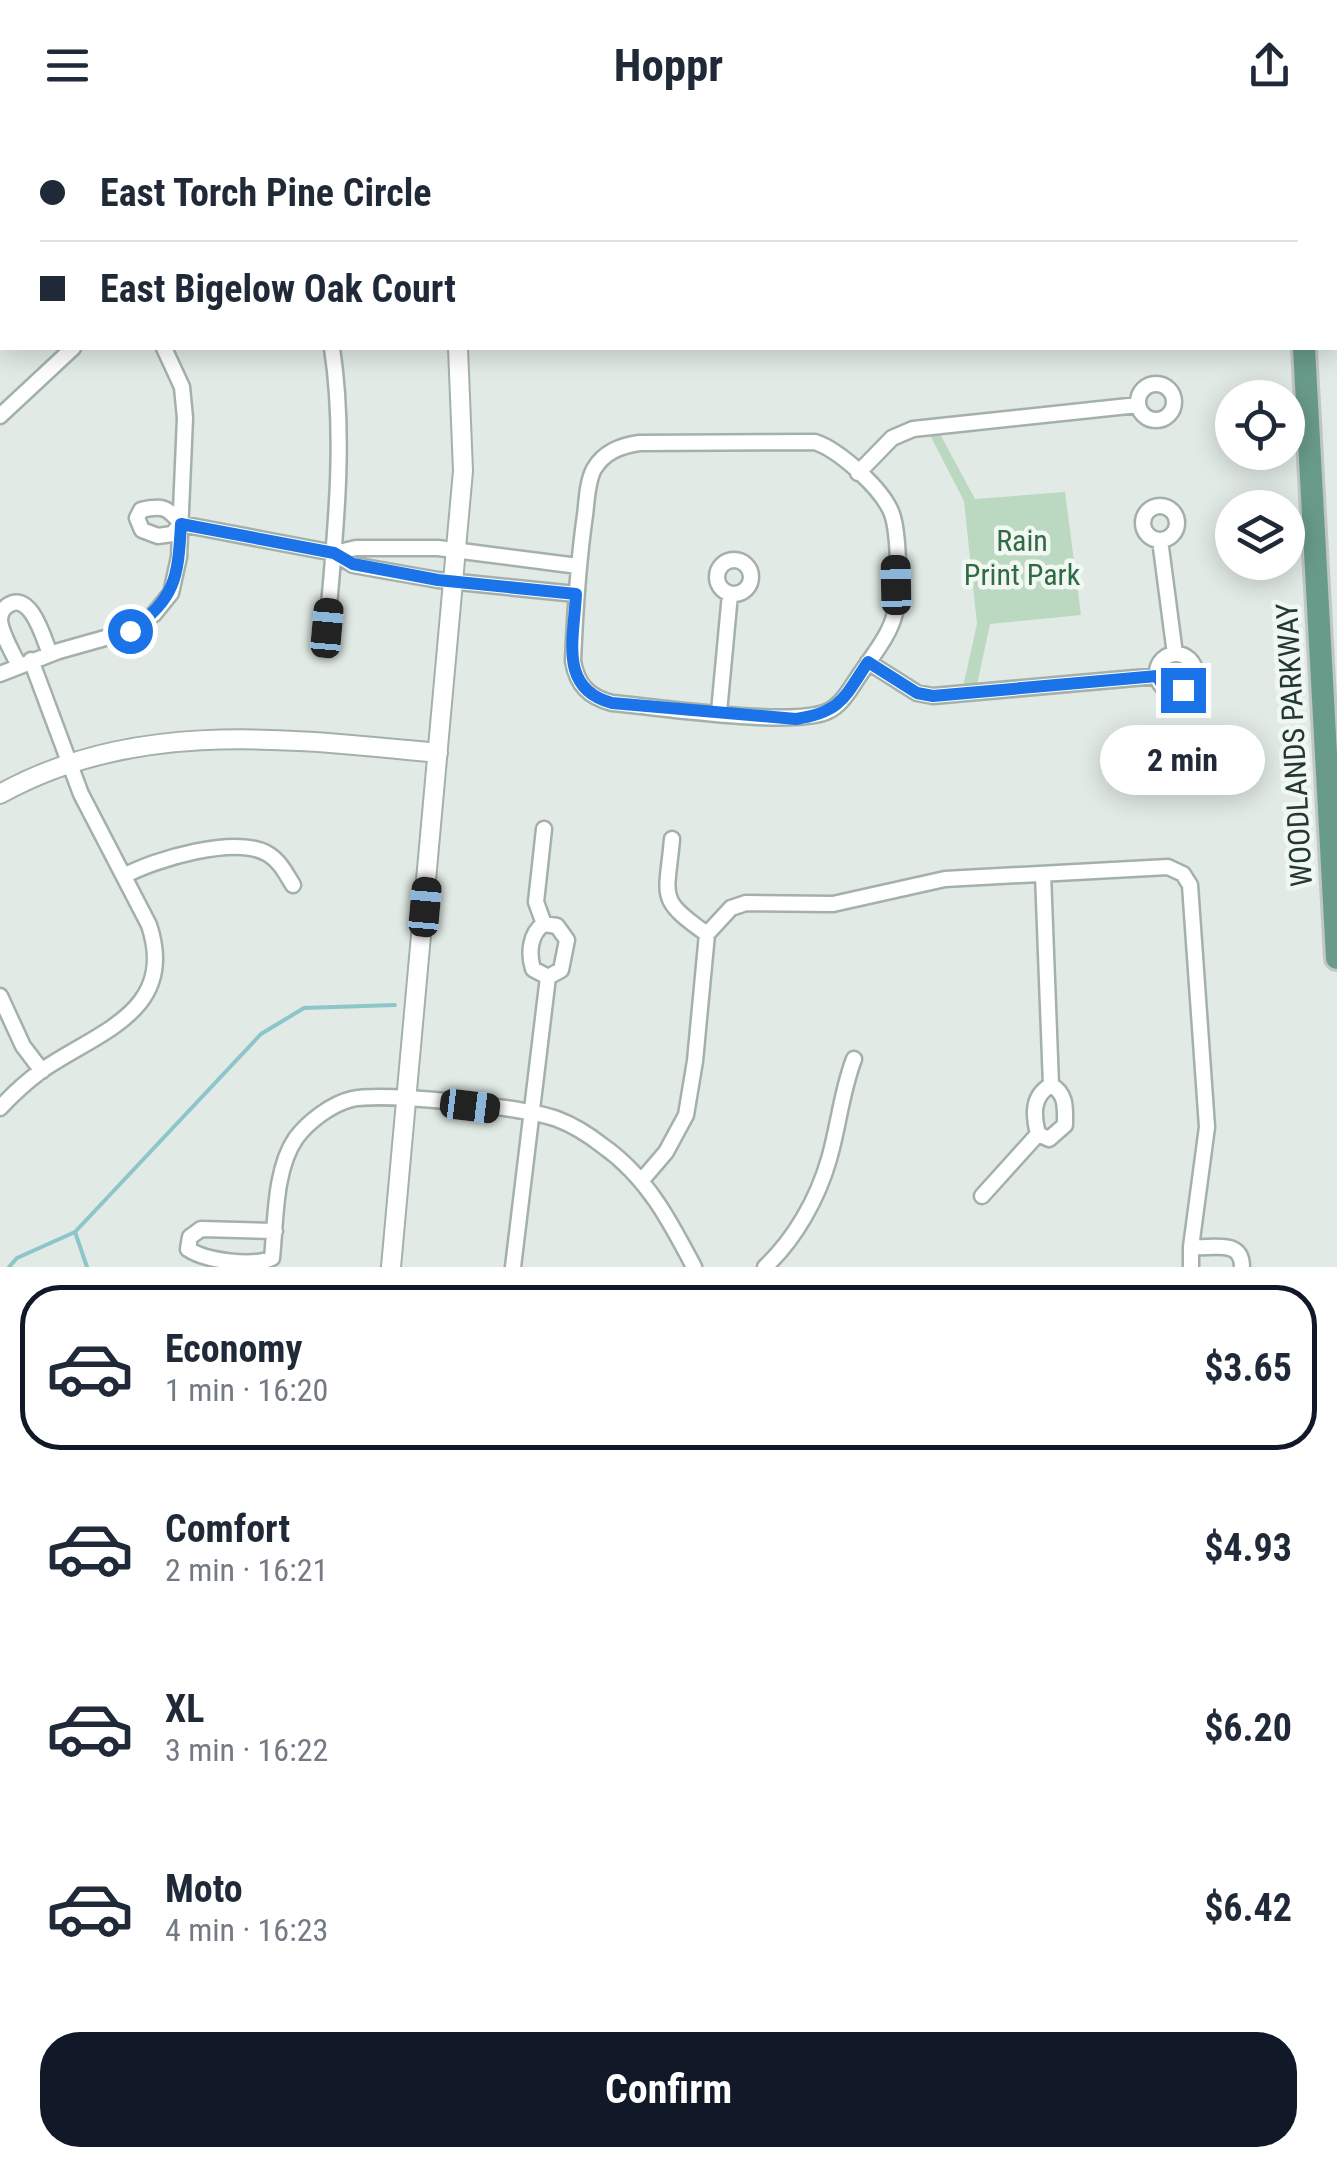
<!DOCTYPE html>
<html lang="en">
<head>
<meta charset="utf-8">
<style>
	:root { --surface:#fff; --page:#f2f2f3; --text:#1f2937; --muted:#747a83; --line:#e0e1e3; --accent:#111827 }
	body { margin:0; font-family:"Roboto Condensed",sans-serif; background:var(--page); color:var(--text); height:100vh; display:flex; flex-direction:column; font-size:38px; white-space:nowrap }
	* { box-sizing:border-box; margin:0 }
	p { font-size:32px; color:var(--muted) }
	.icon { flex:none; width:55px; height:55px; fill:none; stroke:currentColor; stroke-width:2; stroke-linecap:round; stroke-linejoin:round }
	.map { position:relative; height:1137px; overflow:hidden }
	.drawer { display:flex; flex-direction:column; background:var(--surface); flex:1 }
	.drawer>* { flex:none }
	.banner { position:absolute; left:0px; top:0px; width:1338px; height:220px; box-shadow:0 5px 25px #0003; display:grid; align-content:center; height:220px; padding:0 40px; background:var(--surface) }
	.tools { position:absolute; left:1215px; top:250px; display:grid; gap:20px }
	.tools a { display:grid; place-items:center; width:90px; height:90px; border-radius:50%; background:var(--surface); box-shadow:0 5px 25px #0003; font-size:50px }
	.end { position:absolute; width:45px; height:45px; margin:-22px; border:12px solid #1a73e8; background:#fff; box-shadow:0 0 0 5px #fff }
	.from { border-radius:50% }
	.bubble { position:absolute; height:70px; border-radius:35px; background:var(--surface); box-shadow:0 5px 25px #0003; font-size:32px; font-weight:700; line-height:70px; text-align:center }
	.car { position:absolute; width:30px; height:60px; margin:-30px -15px; border-radius:12px; box-shadow:0 0 8px 2px #0007; background:linear-gradient(#222 24%,#8ab4d8 0 40%,#222 0 76%,#8ab4d8 0 86%,#222 0) }
	.banner b { display:flex; align-items:center; gap:35px; height:95px; font-size:38px }
	.banner b+b { border-top:2px solid var(--line) }
	.banner i { width:25px; height:25px; background:var(--text) }
	ul { padding:18px 0 0; list-style:none }
	li { display:flex; align-items:center; gap:30px; height:165px; margin:0 20px 15px; padding:0 20px; border:5px solid transparent; border-radius:40px }
	li div { flex:1 }
	li b { display:block; font-size:38px }
	li em { font-style:normal; font-weight:700 }
	li.active { border-color:var(--accent) }
	li>.icon { width:90px; height:90px; stroke-width:1.5 }
	.primary-button { display:flex; gap:20px; margin-top:auto; padding:20px 40px }
	.primary-button a { flex:1; height:115px; border-radius:40px; background:var(--accent); color:#fff; font-size:40px; font-weight:700; line-height:115px; text-align:center }
	header { display:flex; justify-content:space-between; align-items:center; height:130px; padding:0 40px; background:var(--surface); font-size:45px; font-weight:700 }
	.map>svg:first-child { display:block }
	.green { fill:#bbd9c1 }
	.lines { fill:none; stroke-linecap:round; stroke-linejoin:round }
	.stream { stroke:#8dc5ca; stroke-width:4 }
	.minor-casing { stroke:#a4b1ab; stroke-width:19 }
	.tertiary-casing { stroke:#a4b1ab; stroke-width:22 }
	.secondary-casing { stroke:#a1b4ac; stroke-width:25 }
	.primary-casing { stroke:#c1c7c5; stroke-width:28 }
	.minor { stroke:#fff; stroke-width:14 }
	.tertiary { stroke:#fff; stroke-width:18 }
	.secondary { stroke:#fff; stroke-width:20 }
	.primary { stroke:#699b8b; stroke-width:22 }
	.route { stroke:#1a73e8; stroke-width:12 }
	.labels { text-anchor:middle; dominant-baseline:central; stroke-width:9; stroke-linejoin:round; paint-order:stroke }
	.park-label { font-size:30px; fill:#316b43; stroke:#f1f7f3 }
	.street-label { font-size:30px; fill:#233831; stroke:#f1f7f3 }
</style>
</head>
<body>
<header><svg class="icon" aria-label="menu" viewBox="0 0 24 24"><path d="M4 6h16M4 12h16M4 18h16"/></svg>Hoppr<svg class="icon" aria-label="share" viewBox="0 0 24 24"><path d="M12 15V3M7 8l5-5 5 5M5 13v7h14v-7"/></svg></header>
<div class="map">
<svg width="1337" height="1137" viewBox="0 0 1337 1137">
	<rect width="100%" height="100%" fill="#e1eae5"/>
	<path class="green" d="M 940,304 L 975,369 L 1065,362 L 1081,485 L 990,494 L 977,555 L 963,557 L 977,494 L 964,371 L 930,305 Z"/>
	<g class="lines">
		<path class="stream" d="M 9,1137 L 17,1128 L 75,1102
			M 87,1137 L 75,1102 L 261,904 L 304,878 L 395,875"/>
		<defs>
			<path id="minor" d="M 711,2 L 711,0
				M1138 272a18 18 0 1 1 36 0a18 18 0 1 1-36 0Z
				M 0,286 L 73,218
				M 815,312 C 839,320 883,359 892,384 C 899,404 900,463 895,483 C 890,505 873,525 861,543 C 851,557 842,576 826,582 C 789,597 659,577 612,573 C 589,567 577,555 573,531 C 575,482 578,434 585,385 C 587,370 587,352 594,339 C 604,322 620,316 639,313 Z
				M 858,343 L 892,308 L 913,299 L 1138,275
				M1143 393a17 17 0 1 1 34 0a17 17 0 1 1-34 0Z
				M 181,394 L 172,404 L 158,406 L 142,400 L 137,388 L 141,380 C 162,375 168,377 181,394 L 334,423 L 356,418 L 438,418 L 578,436
				M 1160,410 L 1175,524
				M 334,423 L 353,435 L 438,450 L 576,464
				M717 447a17 17 0 1 1 34 0a17 17 0 1 1-34 0Z
				M 327,498 C 335,406 346,309 332,218
				M1157 543a19 19 0 1 1 38 0a19 19 0 1 1-38 0Z
				M 868,532 L 917,563 L 933,566 L 1157,546
				M 19,536 C 13,523 1,504 0,490 C 0,485 3,479 7,476 C 31,459 44,510 50,524
				M 0,544 L 59,521 L 130,501 L 154,484 L 171,463 L 179,427 L 185,288 L 182,257 L 164,218
				M 719,582 L 730,464
				M 544,699 L 536,772 L 544,794
				M 672,709 C 667,768 656,768 707,804
				M 1043,744 L 1051,955 C 1067,964 1065,978 1065,995 L 1049,1009 L 1038,1004 C 1033,984 1032,966 1051,955
				M 124,746 C 155,729 236,705 268,724 C 280,731 286,744 293,755
				M 544,794 L 557,796 L 567,810 L 561,840 L 548,847 L 533,839 C 528,823 530,803 544,794 Z
				M 0,866 L 23,916 L 42,941
				M 0,978 C 12,965 26,952 41,941 C 97,902 178,882 149,795 L 81,664 L 31,530
				M 642,1050 L 666,1022 L 686,985 L 695,931 L 707,804 L 731,778 L 746,773 L 833,774 L 945,749 L 1168,737 L 1183,744 L 1190,755 L 1207,997 L 1191,1117 L 1191,1137
				M 982,1066 L 1038,1004
				M 275,1101 L 201,1099 L 190,1107 L 188,1119 C 206,1131 253,1137 272,1128 C 276,1091 274,1040 296,1008 C 308,992 331,974 352,969 C 384,962 525,977 557,989 C 573,995 589,1005 603,1016 C 647,1047 670,1091 694,1137
				M 1191,1117 C 1211,1119 1242,1108 1242,1137
				M 513,1137 L 548,847
				M 765,1137 C 795,1109 818,1068 829,1029 C 839,995 841,963 854,929"/>
			<path id="tertiary" d="M 406,0 L 410,2
				M 449,0 L 453,2
				M 501,2 L 503,0
				M 0,664 C 136,588 290,609 438,623
				M 391,1137 L 463,341 L 458,218"/>
			<path id="secondary" d="M 52,2 L 54,0
				M 93,2 L 95,0
				M 0,64 L 2,62
				M 0,110 L 2,107"/>
			<path id="primary" d="M 1311,2 L 1311,0
				M 1304,218 L 1337,828"/>
		</defs>
		<use href="#minor" class="minor-casing"/>
		<use href="#tertiary" class="tertiary-casing"/>
		<use href="#secondary" class="secondary-casing"/>
		<use href="#primary" class="primary-casing"/>
		<use href="#minor" class="minor"/>
		<use href="#tertiary" class="tertiary"/>
		<use href="#secondary" class="secondary"/>
		<use href="#primary" class="primary"/>
	</g>
	<g class="lines">
		<path class="route" d="M 130,501 C 176,468 178,448 181,394 L 334,423 L 353,434 L 438,450 L 576,464 C 574,508 558,559 612,573 L 796,589 C 841,582 844,568 868,532 L 917,563 L 933,566 L 1157,546 L 1164,558 L 1183,560"/>
	</g>
	<g class="labels">
		<g class="park-label">
			<text x="1022" y="410">Rain<tspan x="1022" dy="34">Print Park</tspan></text>
		</g>
		<g class="street-label">
			<text transform="translate(1294 615) rotate(-93)">WOODLANDS PARKWAY</text>
		</g>
	</g>
</svg>
<div class="tools">
<a><svg class="icon" aria-label="locate" viewBox="0 0 24 24"><circle cx="12" cy="12" r="6"/><path d="M12 2v4M12 18v4M2 12h4M18 12h4"/></svg></a>
<a><svg class="icon" aria-label="layers" viewBox="0 0 24 24"><path d="M12 4l9 5-9 5-9-5zM3 14l9 5 9-5"/></svg></a>
</div>
<i class="end from" style="left:130px;top:501px"></i>
<i class="end" style="left:1183px;top:560px"></i>
<div class="bubble" style="left:1100px;top:595px;width:165px">2 min</div>
<i class="car" style="left:896px;top:455px;rotate:359deg"></i>
<i class="car" style="left:327px;top:498px;rotate:5deg"></i>
<i class="car" style="left:425px;top:777px;rotate:5deg"></i>
<i class="car" style="left:470px;top:976px;rotate:97deg"></i>
<div class="banner">
<b><i class="from"></i>East Torch Pine Circle</b>
<b><i></i>East Bigelow Oak Court</b>
</div>
</div>
<section class="drawer">
<ul>
<li class="active"><svg class="icon" aria-label="car" viewBox="0 0 24 24"><path d="M5 17H2v-5l4-1 3-4h7l3 4 3 1v5h-3M9 17h6M6 11h13"/><circle cx="7" cy="17" r="2"/><circle cx="17" cy="17" r="2"/></svg><div><b>Economy</b><p>1 min · 16:20</p></div><em>$3.65</em></li>
<li><svg class="icon" aria-label="car" viewBox="0 0 24 24"><path d="M5 17H2v-5l4-1 3-4h7l3 4 3 1v5h-3M9 17h6M6 11h13"/><circle cx="7" cy="17" r="2"/><circle cx="17" cy="17" r="2"/></svg><div><b>Comfort</b><p>2 min · 16:21</p></div><em>$4.93</em></li>
<li><svg class="icon" aria-label="car" viewBox="0 0 24 24"><path d="M5 17H2v-5l4-1 3-4h7l3 4 3 1v5h-3M9 17h6M6 11h13"/><circle cx="7" cy="17" r="2"/><circle cx="17" cy="17" r="2"/></svg><div><b>XL</b><p>3 min · 16:22</p></div><em>$6.20</em></li>
<li><svg class="icon" aria-label="car" viewBox="0 0 24 24"><path d="M5 17H2v-5l4-1 3-4h7l3 4 3 1v5h-3M9 17h6M6 11h13"/><circle cx="7" cy="17" r="2"/><circle cx="17" cy="17" r="2"/></svg><div><b>Moto</b><p>4 min · 16:23</p></div><em>$6.42</em></li>
</ul>
<div class="primary-button"><a>Confirm</a></div>
</section>
</body>
</html>
